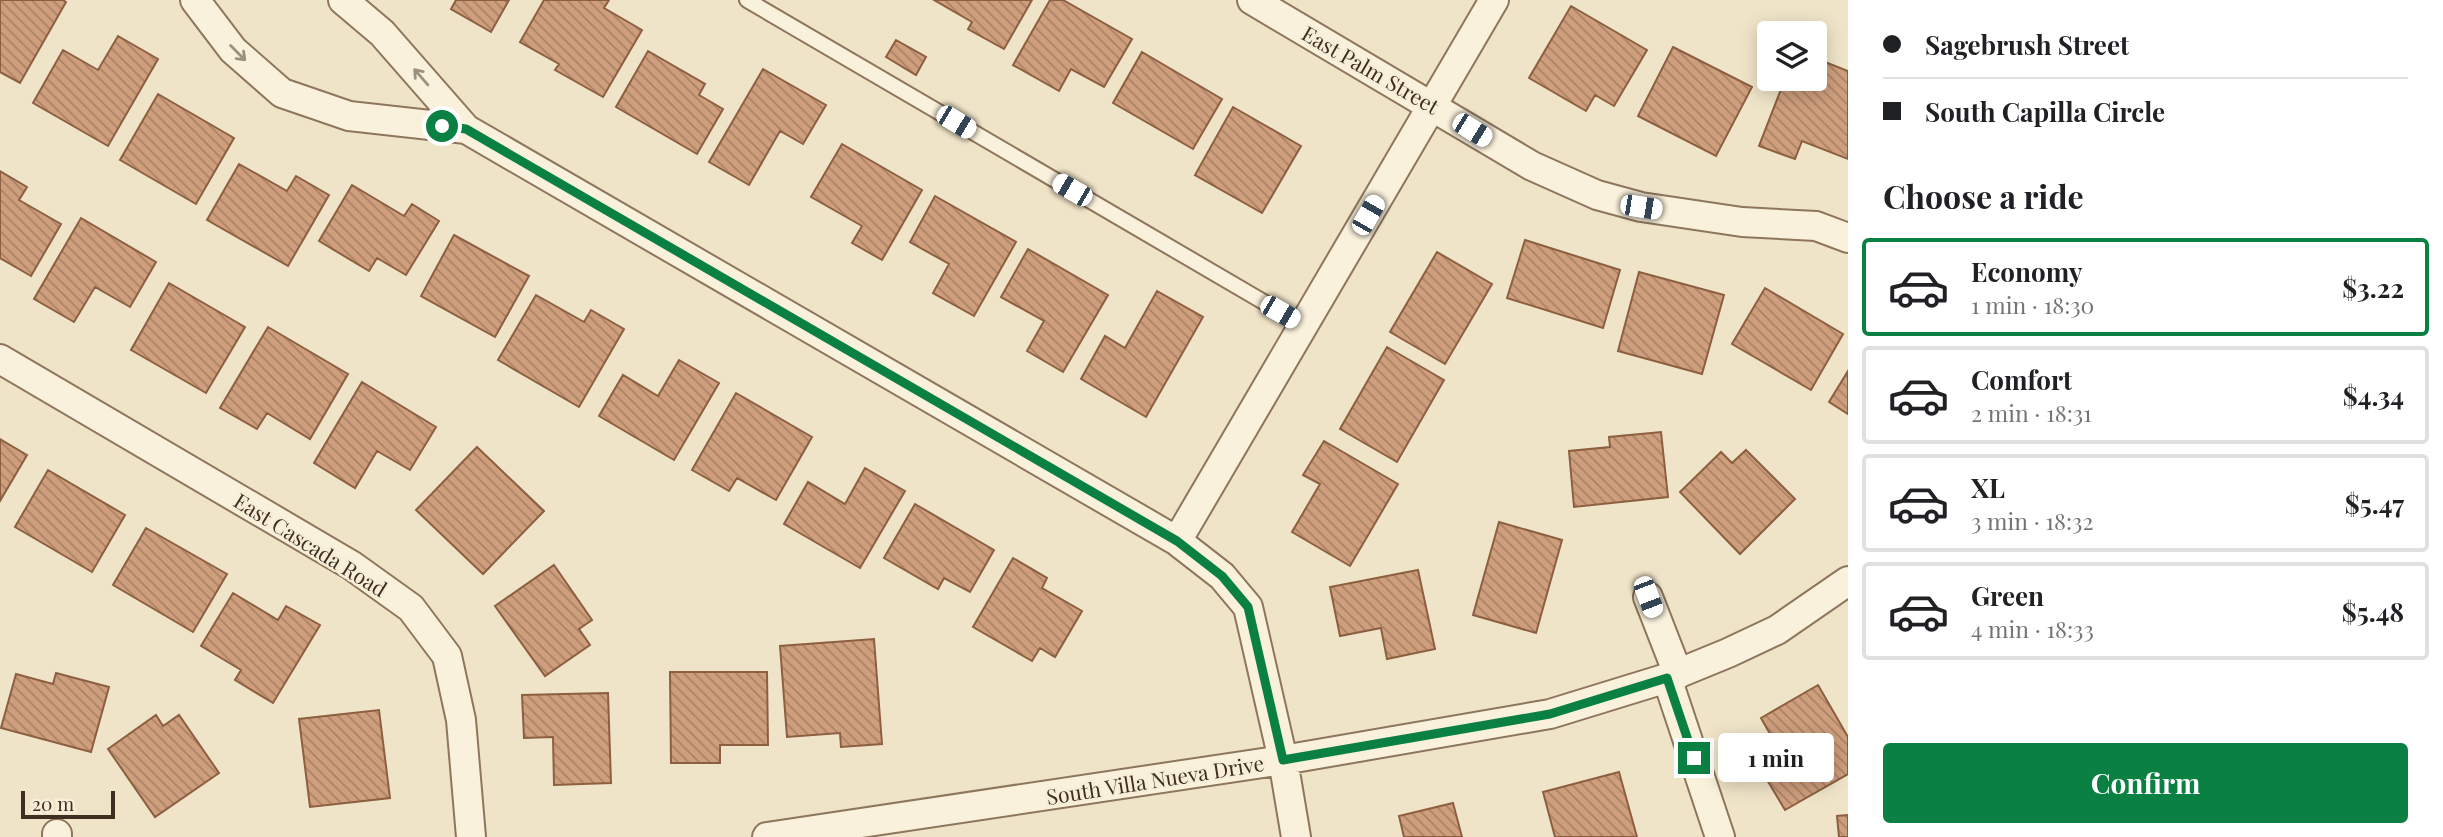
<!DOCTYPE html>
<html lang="en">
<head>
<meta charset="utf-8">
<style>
	:root { --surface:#fff; --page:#f6f6f6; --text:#202124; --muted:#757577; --line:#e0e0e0; --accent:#0b8043 }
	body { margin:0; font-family:"Playfair Display",serif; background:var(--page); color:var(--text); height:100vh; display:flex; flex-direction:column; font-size:26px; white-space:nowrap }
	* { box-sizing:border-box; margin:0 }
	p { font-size:23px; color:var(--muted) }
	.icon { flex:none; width:38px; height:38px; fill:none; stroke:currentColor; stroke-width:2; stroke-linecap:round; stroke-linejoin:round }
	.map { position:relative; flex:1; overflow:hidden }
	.details { display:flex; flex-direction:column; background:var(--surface); width:595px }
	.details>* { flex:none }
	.hud { display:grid; align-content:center; height:154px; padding:0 35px; background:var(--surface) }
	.controls { position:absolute; left:1757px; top:21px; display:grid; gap:14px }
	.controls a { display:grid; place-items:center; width:70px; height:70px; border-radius:7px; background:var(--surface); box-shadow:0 4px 18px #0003; font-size:35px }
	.scale { position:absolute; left:21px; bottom:18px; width:94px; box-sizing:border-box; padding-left:7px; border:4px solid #3d2e20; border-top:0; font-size:19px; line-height:24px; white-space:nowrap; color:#3d2e20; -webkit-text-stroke:5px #f7eed8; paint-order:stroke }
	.end { position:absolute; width:32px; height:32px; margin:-16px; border:9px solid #0b8043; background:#fff; box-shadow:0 0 0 4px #fff }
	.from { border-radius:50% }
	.bubble { position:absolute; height:49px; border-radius:7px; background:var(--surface); box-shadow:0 4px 18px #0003; font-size:23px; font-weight:700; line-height:49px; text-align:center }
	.car { position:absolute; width:21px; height:42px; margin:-21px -10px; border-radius:9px; box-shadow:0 0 5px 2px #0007; background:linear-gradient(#fff 24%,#345 0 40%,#fff 0 76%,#345 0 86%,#fff 0) }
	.hud b { display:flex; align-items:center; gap:24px; height:66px; font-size:26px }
	.hud b+b { border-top:2px solid var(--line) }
	.hud i { width:18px; height:18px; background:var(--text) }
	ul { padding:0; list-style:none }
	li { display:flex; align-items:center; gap:21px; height:98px; margin:0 14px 10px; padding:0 21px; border:4px solid var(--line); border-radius:7px }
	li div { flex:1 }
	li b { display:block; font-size:26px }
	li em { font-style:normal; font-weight:700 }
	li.selected { border-color:var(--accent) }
	li>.icon { width:63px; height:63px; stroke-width:1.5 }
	h2 { padding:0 35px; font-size:32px; line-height:84px }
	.primary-button { display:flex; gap:14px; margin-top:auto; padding:14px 35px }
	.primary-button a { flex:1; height:80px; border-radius:7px; background:var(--accent); color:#fff; font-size:28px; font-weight:700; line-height:80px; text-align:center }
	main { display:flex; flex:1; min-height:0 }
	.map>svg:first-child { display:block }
	.building { fill:url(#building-back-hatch); stroke:#8d5f41; stroke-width:2 }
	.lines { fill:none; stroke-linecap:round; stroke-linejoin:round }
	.lane-casing { stroke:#8d765c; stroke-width:18 }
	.street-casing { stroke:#8d765c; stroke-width:32 }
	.lane { stroke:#faf1dc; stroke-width:14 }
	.street { stroke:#faf1dc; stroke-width:28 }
	.oneway { stroke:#9c907e }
	.route { stroke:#0b8043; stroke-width:9 }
	.labels { text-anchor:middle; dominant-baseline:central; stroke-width:5; stroke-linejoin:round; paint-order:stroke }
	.street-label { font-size:21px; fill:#3d2e20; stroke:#f7eed8 }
</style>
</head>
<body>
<main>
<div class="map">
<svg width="1848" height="837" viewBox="0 0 1848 837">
	<defs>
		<pattern id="building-back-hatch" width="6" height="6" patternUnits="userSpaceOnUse" patternTransform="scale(1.75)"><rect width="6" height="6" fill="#cf9f7d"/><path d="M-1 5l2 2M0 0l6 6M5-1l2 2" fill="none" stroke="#a98266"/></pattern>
	</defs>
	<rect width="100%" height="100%" fill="#f0e4c8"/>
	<path class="building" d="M 0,0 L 63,0 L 66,2 L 20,83 L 0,72 Z
		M 456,0 L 509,0 L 491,32 L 451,9 Z
		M 544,0 L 609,0 L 604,8 L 642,30 L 603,97 L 555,70 L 559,64 L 520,42 Z
		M 934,0 L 1032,0 L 1004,49 L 968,29 L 972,22 Z
		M 1050,0 L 1063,0 L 1132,39 L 1104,87 L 1071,69 L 1059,91 L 1013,65 Z
		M 1571,6 L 1647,50 L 1614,106 L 1595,95 L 1586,111 L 1529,78 Z
		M 118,36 L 158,59 L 108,146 L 33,103 L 63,50 L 98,70 Z
		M 896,40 L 926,57 L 916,75 L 886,57 Z
		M 1673,47 L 1752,87 L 1716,156 L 1638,116 Z
		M 648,51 L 705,84 L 699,95 L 723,109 L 697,154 L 616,107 Z
		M 1142,52 L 1222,99 L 1193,149 L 1113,103 Z
		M 1815,58 L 1848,71 L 1848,159 L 1802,141 L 1795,159 L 1759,146 L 1785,79 L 1815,79 Z
		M 763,69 L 826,105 L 803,144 L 780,131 L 749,185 L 709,162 Z
		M 158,94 L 234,138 L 196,204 L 120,160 Z
		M 1233,107 L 1301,146 L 1262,213 L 1195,175 Z
		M 842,144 L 922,190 L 882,260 L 852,243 L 862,226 L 811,197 Z
		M 239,164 L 287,191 L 296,176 L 329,195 L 288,266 L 207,220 Z
		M 0,171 L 27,187 L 19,200 L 61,224 L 31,276 L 0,258 Z
		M 352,185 L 404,216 L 412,204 L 439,221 L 406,275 L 377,258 L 369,271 L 319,241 Z
		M 935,196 L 1016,242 L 974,316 L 933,293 L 949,264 L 910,242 Z
		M 81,218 L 156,262 L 130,307 L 95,287 L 74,322 L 34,299 Z
		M 454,235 L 529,276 L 495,337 L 421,296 Z
		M 1525,240 L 1620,270 L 1603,328 L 1507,298 Z
		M 1028,249 L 1108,295 L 1063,372 L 1027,351 L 1044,321 L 1001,297 Z
		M 1437,252 L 1492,284 L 1445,364 L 1390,332 Z
		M 1639,272 L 1724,295 L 1702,374 L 1618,351 Z
		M 169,283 L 245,327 L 206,393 L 131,350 Z
		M 1765,288 L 1843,334 L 1811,390 L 1732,344 Z
		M 1157,291 L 1203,317 L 1146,417 L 1081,379 L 1105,336 L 1125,348 Z
		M 536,295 L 584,322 L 591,310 L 624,329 L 579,407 L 498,360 Z
		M 268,327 L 348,374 L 310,439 L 267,413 L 257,429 L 220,408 Z
		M 1387,347 L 1444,380 L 1397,462 L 1340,429 Z
		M 679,360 L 719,383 L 674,460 L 599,416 L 623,375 L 658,396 Z
		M 1848,371 L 1848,414 L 1829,402 Z
		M 362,382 L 436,427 L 410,470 L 377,451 L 355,488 L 314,463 Z
		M 736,393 L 812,437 L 776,500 L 737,478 L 729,491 L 692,470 Z
		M 1661,432 L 1668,497 L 1574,507 L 1569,451 L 1610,447 L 1609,437 Z
		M 0,439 L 27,455 L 0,501 Z
		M 1324,441 L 1398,484 L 1350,566 L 1292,532 L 1320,484 L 1303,475 Z
		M 477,447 L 544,511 L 483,574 L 416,510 Z
		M 1746,450 L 1795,499 L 1740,554 L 1680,492 L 1721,452 L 1732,463 Z
		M 865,468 L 905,491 L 860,568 L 784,524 L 808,482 L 845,504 Z
		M 48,470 L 125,515 L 92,572 L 15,527 Z
		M 915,504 L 994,550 L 970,592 L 944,578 L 938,589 L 884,558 Z
		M 1499,522 L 1562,540 L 1536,633 L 1473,615 Z
		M 146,528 L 227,574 L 193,632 L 113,585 Z
		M 1013,558 L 1047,578 L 1042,588 L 1082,611 L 1055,657 L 1040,648 L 1032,661 L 973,627 Z
		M 554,565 L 592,620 L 579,629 L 590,645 L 545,676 L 495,606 Z
		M 1418,570 L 1435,649 L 1387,659 L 1381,628 L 1340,636 L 1330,587 Z
		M 233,593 L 278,620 L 286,606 L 320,625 L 273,703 L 235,680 L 241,670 L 201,646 Z
		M 874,639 L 882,744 L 841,747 L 840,733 L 787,737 L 780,646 Z
		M 670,672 L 767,672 L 768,745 L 720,745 L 720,763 L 671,763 Z
		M 56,673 L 109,687 L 91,752 L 1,728 L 16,674 L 53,684 Z
		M 1818,685 L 1848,737 L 1848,774 L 1785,810 L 1763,773 L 1785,760 L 1761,718 Z
		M 608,693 L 611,783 L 554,785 L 553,737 L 524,738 L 522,695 Z
		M 379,710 L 390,798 L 310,807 L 299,719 Z
		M 156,715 L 163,726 L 179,715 L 219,773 L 155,817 L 108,749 Z
		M 1619,772 L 1637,837 L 1555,837 L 1543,792 Z
		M 1453,803 L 1462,837 L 1404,837 L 1399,816 Z
		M 1848,815 L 1848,837 L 1839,837 L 1837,816 Z"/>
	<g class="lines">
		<defs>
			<path id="lane" d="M 747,0 L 1303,325"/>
			<path id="street" d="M 195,0 L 233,50 L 282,93 L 349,116 L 466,129
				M 343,0 L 382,33 L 466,129 L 1177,541 L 1222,576 L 1248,607 L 1283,760 L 1296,837
				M 1252,0 L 1532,166 L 1597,195 L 1641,207 L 1742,222 L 1816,226 L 1848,238
				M 0,359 L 351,565 L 411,608 L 447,656 L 461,720 L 471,837
				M 1177,541 L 1494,0
				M 1648,597 L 1678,674
				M 1667,678 L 1720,837
				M 57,834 L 57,837
				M 767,837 L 1283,760 L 1550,714 L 1667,678 L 1728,653 L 1777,630 L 1848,581"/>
		</defs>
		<use href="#lane" class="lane-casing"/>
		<use href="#street" class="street-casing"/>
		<use href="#lane" class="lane"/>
		<use href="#street" class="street"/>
	</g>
	<defs><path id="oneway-shaft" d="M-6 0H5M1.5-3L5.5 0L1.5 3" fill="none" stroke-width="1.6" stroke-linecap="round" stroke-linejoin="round" transform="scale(1.75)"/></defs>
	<g class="oneway">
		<use href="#oneway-shaft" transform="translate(238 53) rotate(45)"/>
		<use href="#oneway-shaft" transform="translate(421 77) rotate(-131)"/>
	</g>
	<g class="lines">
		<path class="route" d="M 442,126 L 466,129 L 1177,541 L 1222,576 L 1248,607 L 1283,760 L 1550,714 L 1667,678 L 1694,758"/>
	</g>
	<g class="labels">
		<g class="street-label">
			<text transform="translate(1371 69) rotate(30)">East Palm Street</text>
			<text transform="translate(311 544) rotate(32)">East Cascada Road</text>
			<text transform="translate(1155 779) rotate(-9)">South Villa Nueva Drive</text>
		</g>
	</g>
</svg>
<div class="controls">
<a><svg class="icon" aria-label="layers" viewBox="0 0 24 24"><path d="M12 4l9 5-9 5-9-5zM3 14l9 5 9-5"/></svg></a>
</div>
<div class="scale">20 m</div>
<i class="end from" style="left:442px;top:126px"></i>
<i class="end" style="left:1694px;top:758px"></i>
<div class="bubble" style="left:1718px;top:733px;width:116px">1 min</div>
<i class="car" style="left:956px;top:122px;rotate:121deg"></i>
<i class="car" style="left:1472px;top:130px;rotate:122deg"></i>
<i class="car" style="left:1072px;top:190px;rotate:300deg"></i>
<i class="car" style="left:1641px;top:207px;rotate:99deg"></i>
<i class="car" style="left:1368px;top:215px;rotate:30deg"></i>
<i class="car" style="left:1280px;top:312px;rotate:120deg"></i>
<i class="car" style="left:1648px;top:597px;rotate:159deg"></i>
</div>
<section class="details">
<div class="hud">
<b><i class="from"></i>Sagebrush Street</b>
<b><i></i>South Capilla Circle</b>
</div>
<h2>Choose a ride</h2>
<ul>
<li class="selected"><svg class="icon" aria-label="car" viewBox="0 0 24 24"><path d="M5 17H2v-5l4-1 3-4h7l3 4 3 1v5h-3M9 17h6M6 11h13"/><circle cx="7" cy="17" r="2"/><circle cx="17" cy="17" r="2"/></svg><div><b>Economy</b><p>1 min · 18:30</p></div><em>$3.22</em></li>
<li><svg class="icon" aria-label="car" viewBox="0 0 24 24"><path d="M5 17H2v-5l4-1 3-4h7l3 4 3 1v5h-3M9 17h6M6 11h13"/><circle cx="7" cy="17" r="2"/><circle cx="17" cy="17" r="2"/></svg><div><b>Comfort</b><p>2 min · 18:31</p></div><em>$4.34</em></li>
<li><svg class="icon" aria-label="car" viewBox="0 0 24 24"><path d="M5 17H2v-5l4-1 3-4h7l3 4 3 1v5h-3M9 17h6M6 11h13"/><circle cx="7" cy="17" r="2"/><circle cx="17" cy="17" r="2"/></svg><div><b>XL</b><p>3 min · 18:32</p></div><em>$5.47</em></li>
<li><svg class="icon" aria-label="car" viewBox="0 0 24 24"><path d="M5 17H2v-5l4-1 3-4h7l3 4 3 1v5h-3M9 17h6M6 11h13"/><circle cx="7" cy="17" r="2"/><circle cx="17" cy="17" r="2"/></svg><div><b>Green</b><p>4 min · 18:33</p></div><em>$5.48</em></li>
</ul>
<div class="primary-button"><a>Confirm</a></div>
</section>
</main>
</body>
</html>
